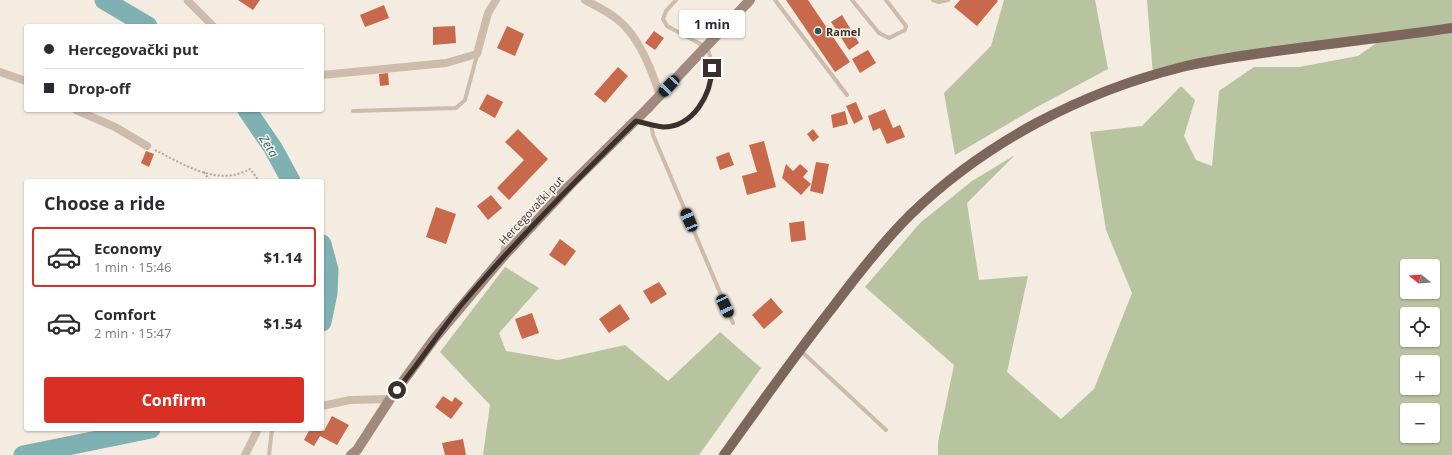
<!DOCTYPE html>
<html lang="en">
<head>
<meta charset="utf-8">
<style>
	:root { --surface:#fff; --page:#f7f7f7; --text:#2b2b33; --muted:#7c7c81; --line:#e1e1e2; --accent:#d93025 }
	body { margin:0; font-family:"Open Sans",sans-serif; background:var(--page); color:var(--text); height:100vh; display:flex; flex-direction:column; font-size:15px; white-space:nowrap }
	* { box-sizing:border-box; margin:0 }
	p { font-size:13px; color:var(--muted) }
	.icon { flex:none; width:22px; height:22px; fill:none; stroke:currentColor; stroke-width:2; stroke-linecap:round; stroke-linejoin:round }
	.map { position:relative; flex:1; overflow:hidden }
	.details { position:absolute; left:24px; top:179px; width:300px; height:252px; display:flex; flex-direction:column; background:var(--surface); border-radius:4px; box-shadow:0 1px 3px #0004 }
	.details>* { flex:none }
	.top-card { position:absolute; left:24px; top:24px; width:300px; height:88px; border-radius:4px; box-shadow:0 1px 3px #0004; display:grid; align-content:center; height:88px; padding:0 20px; background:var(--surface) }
	.needle { width:26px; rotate:287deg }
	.fabs { position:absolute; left:1400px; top:259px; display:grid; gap:8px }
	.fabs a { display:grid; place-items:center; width:40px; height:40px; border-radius:4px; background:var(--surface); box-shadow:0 1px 3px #0004; font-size:20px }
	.end { position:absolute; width:18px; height:18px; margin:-9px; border:5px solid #3b302b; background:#fff; box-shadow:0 0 0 2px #fff }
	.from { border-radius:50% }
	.bubble { position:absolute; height:28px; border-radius:4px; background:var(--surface); box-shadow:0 1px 3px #0004; font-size:13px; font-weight:700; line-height:28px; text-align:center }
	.car { position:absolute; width:12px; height:24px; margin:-12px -6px; border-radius:5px; box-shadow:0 0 3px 1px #0007; background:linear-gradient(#222 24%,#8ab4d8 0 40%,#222 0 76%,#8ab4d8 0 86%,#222 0) }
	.top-card b { display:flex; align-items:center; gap:14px; height:38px; font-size:15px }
	.top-card b+b { border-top:1px solid var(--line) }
	.top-card i { width:10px; height:10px; background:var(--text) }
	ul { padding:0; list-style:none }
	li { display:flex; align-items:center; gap:12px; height:60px; margin:0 8px 6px; padding:0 12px; border:2px solid transparent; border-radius:4px }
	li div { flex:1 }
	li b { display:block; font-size:15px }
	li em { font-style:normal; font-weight:700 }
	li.current { border-color:var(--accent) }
	li>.icon { width:36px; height:36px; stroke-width:1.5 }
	h2 { padding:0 20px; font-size:18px; line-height:48px }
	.primary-button { display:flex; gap:8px; margin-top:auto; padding:8px 20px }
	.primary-button a { flex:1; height:46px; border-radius:4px; background:var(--accent); color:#fff; font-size:16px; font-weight:700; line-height:46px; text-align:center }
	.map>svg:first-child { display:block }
	.green { fill:#b8c4a0; fill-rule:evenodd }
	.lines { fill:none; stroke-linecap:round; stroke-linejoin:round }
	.river { stroke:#7fb0b2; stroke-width:19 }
	.building { fill:#c8694b }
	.path { stroke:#b9a596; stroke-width:2; stroke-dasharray:2 2; stroke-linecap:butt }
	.service { stroke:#cdbbac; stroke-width:4 }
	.minor { stroke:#cdbbac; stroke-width:8 }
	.secondary { stroke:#a18a7d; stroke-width:10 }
	.primary { stroke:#7d675c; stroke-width:10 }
	.route { stroke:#3b302b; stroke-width:5 }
	.poi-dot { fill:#1f5a5e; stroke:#fbf5ee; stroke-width:1.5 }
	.labels { text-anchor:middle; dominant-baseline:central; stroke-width:3; stroke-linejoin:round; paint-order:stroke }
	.poi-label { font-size:11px; font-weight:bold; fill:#3b302b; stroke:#fbf5ee; text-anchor:start }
	.street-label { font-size:11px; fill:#3b302b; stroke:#fbf5ee }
	.water-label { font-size:12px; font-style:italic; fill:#1f5a5e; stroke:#fbf5ee }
</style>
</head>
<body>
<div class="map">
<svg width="1452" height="455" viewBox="0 0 1452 455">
	<rect width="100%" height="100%" fill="#f4ebe1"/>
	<path class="green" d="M 1004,0 L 1095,0 L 1108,69 L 1035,108 L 955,155 L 944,93 L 991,46 Z
		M 1147,0 L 1452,0 L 1452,455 L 938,455 L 938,442 L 954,365 L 865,287 L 920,223 L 972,181 L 1015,155 L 967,203 L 979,280 L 1028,276 L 1007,372 L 1061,419 L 1094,389 L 1132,293 L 1106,230 L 1090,132 L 1142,126 L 1181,86 L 1195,100 L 1184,136 L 1196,160 L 1212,166 L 1219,91 L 1254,67 L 1299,67 L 1358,56 L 1385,37 L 1153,75 ZM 1407,266 L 1433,266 L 1433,292 L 1407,292 ZM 1407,314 L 1433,314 L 1433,340 L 1407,340 ZM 1407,362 L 1433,362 L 1433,388 L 1407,388 ZM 1407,410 L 1433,410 L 1433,436 L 1407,436 Z
		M 505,267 L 539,288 L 499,333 L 506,351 L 558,360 L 625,345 L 668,381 L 720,332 L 761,368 L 699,455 L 483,455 L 490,405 L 440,352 Z"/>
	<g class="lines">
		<path class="river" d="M 104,0 L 148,26
			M 247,110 L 273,148 L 291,181
			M 322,244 L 329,270 L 328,293 L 322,322
			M 23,455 L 151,429"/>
	</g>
	<path class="building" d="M 238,0 L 260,0 L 253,10 Z
		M 786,0 L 808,0 L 850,62 L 835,72 Z
		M 960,0 L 997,0 L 998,1 L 977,26 L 954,7 Z
		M 384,5 L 389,18 L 365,27 L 360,15 Z
		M 842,15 L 859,43 L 849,50 L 831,22 Z
		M 455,26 L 456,43 L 433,45 L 433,27 Z
		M 507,26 L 524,34 L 515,56 L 497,48 Z
		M 654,31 L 664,38 L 655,50 L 645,43 Z
		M 868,50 L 876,63 L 860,73 L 852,59 Z
		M 618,67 L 628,76 L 605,103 L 594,94 Z
		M 388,73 L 389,85 L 380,86 L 379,74 Z
		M 487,94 L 503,102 L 495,118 L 479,109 Z
		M 856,102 L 863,119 L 854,124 L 846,106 Z
		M 885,109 L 893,128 L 900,125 L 905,137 L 887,144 L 880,128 L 873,131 L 868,116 Z
		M 845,111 L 848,124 L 833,128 L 831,115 Z
		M 518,129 L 548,159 L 509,200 L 497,188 L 524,160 L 505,142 Z
		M 813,129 L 819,137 L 813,142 L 807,134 Z
		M 764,141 L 776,187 L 747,195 L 742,176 L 757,172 L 749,145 Z
		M 146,151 L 154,154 L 149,167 L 141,163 Z
		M 729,152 L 734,165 L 720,170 L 716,157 Z
		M 816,162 L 829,164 L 823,194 L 810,191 Z
		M 786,164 L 793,171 L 800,164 L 808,171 L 803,177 L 811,184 L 801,195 L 782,178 Z
		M 491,195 L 502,208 L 488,220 L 477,206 Z
		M 436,207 L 456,214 L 446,244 L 426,237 Z
		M 804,221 L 806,240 L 791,242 L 789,223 Z
		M 560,239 L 576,251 L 565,266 L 549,255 Z
		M 659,282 L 667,294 L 651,304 L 643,291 Z
		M 771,298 L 783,312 L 764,329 L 752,315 Z
		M 620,304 L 630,319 L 609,333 L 599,319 Z
		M 532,313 L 539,333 L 522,339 L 515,319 Z
		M 443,396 L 452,402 L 455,397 L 463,403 L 451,419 L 435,407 Z
		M 332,416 L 349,425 L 337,445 L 320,436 L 314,446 L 304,440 L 310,429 L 324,431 Z
		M 463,439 L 466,455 L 445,455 L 442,443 Z"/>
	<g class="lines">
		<path class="path" d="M 155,150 C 185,165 218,187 250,169 L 259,181
			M 204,172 L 210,181"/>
		<path class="service" d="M 775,0 L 847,95
			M 852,0 L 879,33 L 889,38 L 905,30 L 906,26 L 886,0
			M 933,0 L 939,2 L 948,0
			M 353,111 L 456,108 L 465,100 L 477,55
			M 636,121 C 645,123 655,127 664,127 C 700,127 724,77 706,47 L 667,26 L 663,19 L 666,11 L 676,0
			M 651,124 L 653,135 L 733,323
			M 502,254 L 503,247 L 510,235 L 553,189 L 568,185
			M 801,351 L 886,430
			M 269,455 L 272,429"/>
		<path class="minor" d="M 585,0 C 596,6 607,11 617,19 C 639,36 652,70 660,96
			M 188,1 L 213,26
			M 0,72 L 26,81
			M 322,75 L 446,63 L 477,54 L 488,13 L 496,0
			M 76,110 L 115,127 L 147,146
			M 322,406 L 350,400 L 390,399
			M 245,455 L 258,429"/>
		<path class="secondary" d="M 351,455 L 357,450 L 390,399 L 434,339 L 502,258 L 570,185 L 647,109 L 750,0"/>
		<path class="primary" d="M 724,455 C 760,405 795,355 833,307 C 857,275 882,243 910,215 C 985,142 1082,92 1182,67 C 1223,57 1264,53 1306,47 C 1354,41 1403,35 1452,28"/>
	</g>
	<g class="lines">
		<path class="route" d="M 397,390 C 420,362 440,331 463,303 C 517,239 577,180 636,121 C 645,123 655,126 663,127 C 694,127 711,94 712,68"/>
	</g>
	<circle class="poi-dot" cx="818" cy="31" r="4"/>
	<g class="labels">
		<g class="poi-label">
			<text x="826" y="31">Ramel</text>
		</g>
		<g class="street-label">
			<text transform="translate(531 210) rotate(-47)">Hercegovački put</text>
		</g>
		<g class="water-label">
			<text transform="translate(269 146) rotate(58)">Zeta</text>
		</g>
	</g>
</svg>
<div class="fabs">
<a><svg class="needle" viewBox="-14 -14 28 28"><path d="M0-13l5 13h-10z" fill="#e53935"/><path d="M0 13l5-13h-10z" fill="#7c7c81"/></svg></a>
<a><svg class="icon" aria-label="locate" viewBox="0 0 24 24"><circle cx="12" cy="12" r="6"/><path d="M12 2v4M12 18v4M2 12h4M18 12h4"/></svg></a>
<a>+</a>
<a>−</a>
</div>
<i class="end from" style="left:397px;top:390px"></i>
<i class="end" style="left:712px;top:68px"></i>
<div class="bubble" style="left:679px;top:10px;width:66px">1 min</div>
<i class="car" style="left:669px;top:86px;rotate:223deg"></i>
<i class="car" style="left:689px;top:220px;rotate:337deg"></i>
<i class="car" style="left:725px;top:306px;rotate:155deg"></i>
<div class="top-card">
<b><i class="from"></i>Hercegovački put</b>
<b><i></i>Drop-off</b>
</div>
<section class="details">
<h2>Choose a ride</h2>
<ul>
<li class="current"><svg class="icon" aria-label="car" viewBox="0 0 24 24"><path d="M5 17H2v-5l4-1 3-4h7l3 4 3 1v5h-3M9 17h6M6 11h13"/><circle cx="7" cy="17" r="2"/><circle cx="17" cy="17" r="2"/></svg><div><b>Economy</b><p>1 min · 15:46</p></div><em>$1.14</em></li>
<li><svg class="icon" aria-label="car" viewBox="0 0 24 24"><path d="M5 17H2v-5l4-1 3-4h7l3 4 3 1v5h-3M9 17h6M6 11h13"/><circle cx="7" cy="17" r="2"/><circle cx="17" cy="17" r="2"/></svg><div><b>Comfort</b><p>2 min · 15:47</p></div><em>$1.54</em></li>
</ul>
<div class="primary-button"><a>Confirm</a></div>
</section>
</div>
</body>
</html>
